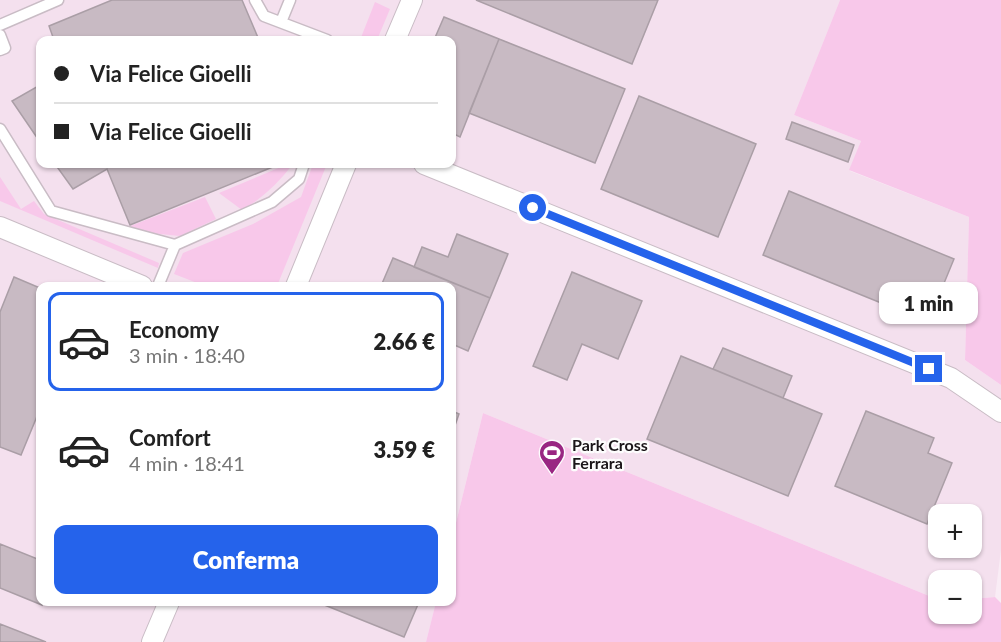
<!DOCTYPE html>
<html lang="it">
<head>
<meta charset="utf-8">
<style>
	:root { --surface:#fff; --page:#f2f2f2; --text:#222; --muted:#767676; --line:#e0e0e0; --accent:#2563eb }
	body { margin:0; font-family:Lato,sans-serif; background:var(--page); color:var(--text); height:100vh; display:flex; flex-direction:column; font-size:22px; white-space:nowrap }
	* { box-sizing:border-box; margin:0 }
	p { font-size:20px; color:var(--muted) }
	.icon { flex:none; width:33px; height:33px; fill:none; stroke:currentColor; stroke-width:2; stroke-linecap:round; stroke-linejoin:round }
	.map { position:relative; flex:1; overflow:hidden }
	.panel { position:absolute; left:36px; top:282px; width:420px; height:324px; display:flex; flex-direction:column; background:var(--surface); border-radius:12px; box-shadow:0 2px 4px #0004 }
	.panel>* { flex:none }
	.top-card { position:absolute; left:36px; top:36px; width:420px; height:132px; border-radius:12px; box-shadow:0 2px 4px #0004; display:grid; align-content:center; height:132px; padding:0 18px; background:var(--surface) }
	.fabs { position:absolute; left:928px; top:504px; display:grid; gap:12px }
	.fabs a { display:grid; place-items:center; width:54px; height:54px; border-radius:12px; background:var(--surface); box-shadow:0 2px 4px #0004; font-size:30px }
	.end { position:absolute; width:27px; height:27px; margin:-14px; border:8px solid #2563eb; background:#fff; box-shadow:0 0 0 3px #fff }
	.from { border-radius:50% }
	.bubble { position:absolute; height:42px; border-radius:12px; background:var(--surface); box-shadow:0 2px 4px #0004; font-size:20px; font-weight:800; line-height:42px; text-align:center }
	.top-card b { display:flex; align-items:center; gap:21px; height:57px; font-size:22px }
	.top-card b+b { border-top:2px solid var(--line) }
	.top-card i { width:15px; height:15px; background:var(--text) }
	ul { padding:10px 0 0; list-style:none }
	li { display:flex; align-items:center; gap:18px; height:99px; margin:0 12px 9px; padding:0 6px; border:3px solid transparent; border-radius:12px }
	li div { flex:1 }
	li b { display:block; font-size:22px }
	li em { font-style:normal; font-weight:800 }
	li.on { border-color:var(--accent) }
	li>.icon { width:54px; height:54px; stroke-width:1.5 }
	.primary-button { display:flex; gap:12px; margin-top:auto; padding:12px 18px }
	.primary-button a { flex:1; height:69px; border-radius:12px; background:var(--accent); color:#fff; font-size:24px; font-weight:800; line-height:69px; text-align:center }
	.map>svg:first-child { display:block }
	.built { fill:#f4e0ee; fill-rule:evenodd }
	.green { fill:#f8c8ea }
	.building { fill:#c8bac3; stroke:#aa9ea6; stroke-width:1.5 }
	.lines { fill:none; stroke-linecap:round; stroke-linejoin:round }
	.lane-casing { stroke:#c9bcc5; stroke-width:13 }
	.street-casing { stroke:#c9bcc5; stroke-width:22 }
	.lane { stroke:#fff; stroke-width:10 }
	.street { stroke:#fff; stroke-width:20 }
	.route { stroke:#2563eb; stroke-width:8 }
	.labels { text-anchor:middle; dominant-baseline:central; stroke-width:4.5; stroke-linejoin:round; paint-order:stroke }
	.poi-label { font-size:16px; font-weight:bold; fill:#1b1619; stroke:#fdfdfd; text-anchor:start }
</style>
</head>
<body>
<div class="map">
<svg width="1001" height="642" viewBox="0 0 1001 642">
	<rect width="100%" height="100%" fill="#f9ecf5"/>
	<path class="built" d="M 0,0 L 840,0 L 794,115 L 861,141 L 850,171 L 969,217 L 965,360 L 1001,385 L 1001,550 L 995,597 L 972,599 L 972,580 L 939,580 L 939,600 L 483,413 L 452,539 L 452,286 L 40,286 L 40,602 L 436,602 L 426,642 L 0,642 ZM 40,40 L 452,40 L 452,164 L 40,164 ZM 939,514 L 972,514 L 972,548 L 939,548 Z"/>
	<path class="green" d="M 840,0 L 1001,0 L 1001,385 L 965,360 L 969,217 L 849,170 L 861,141 L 794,115 Z
		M 375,2 L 390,9 L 377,40 L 360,40 Z
		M 288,164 L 293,164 C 278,183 263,198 242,210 L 219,193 Z
		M 313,164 L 327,164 L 277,286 L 205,286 L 174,274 L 183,253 L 253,224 L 301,197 Z
		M 0,177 L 21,209 L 34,201 L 44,214 L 159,263 L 158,268 L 0,201 Z
		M 205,197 L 216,219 L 180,236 L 120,230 Z
		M 483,413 L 939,600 L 939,614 L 972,614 L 972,599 L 995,597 L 1001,603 L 1001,642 L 426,642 L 436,602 L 452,602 L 452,539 Z"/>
	<path class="building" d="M 112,0 L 242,0 L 259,40 L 54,40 L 49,26 Z
		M 476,0 L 658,0 L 632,64 Z
		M 444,17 L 499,39 L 460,137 L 452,133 L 452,40 L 434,40 Z
		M 499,39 L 625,89 L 595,163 L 469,113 Z
		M 40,85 L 40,142 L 12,101 Z
		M 639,96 L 756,144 L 718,237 L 601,189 Z
		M 792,122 L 854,145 L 848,162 L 786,139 Z
		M 55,164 L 280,164 L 130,225 L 107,169 L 73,189 Z
		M 789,191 L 954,259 L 928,322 L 763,255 Z
		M 457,234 L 508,254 L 490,298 L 414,267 L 422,247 L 448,257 Z
		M 393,258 L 490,298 L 468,351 L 452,344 L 452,286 L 381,286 Z
		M 572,272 L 642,301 L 618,359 L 582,344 L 567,380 L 533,366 Z
		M 14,277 L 40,288 L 40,409 L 21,455 L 0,447 L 0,312 Z
		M 723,348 L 792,376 L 783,398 L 713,369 Z
		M 681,356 L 822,414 L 788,496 L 647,439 Z
		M 452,411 L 459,414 L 452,434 Z
		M 866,411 L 934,438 L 928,453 L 952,463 L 927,524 L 835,486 Z
		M 0,544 L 40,560 L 42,605 L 0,588 Z
		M 317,602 L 419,602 L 404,637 Z
		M 0,624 L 46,642 L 0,642 Z"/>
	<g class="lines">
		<defs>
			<path id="lane" d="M 255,0 L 264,16 L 327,40
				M 281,22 L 290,0
				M 0,25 L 58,0
				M 0,35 L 5,48 L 0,50
				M 0,129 L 51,211 L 175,245 L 272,202 L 299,179 L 304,164
				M 158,286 L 175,245"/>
			<path id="street" d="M 395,40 L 412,0
				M 424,164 L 951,378 L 1001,412
				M 0,227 L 142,286
				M 296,286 L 346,164
				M 152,642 L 169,602"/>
		</defs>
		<use href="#lane" class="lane-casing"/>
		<use href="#street" class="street-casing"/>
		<use href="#lane" class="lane"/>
		<use href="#street" class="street"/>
	</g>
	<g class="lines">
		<path class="route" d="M 533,208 L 929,369"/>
	</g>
	<defs>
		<symbol id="stadium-pin" viewBox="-11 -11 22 30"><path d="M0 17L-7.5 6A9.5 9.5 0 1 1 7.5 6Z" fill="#992682" stroke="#fdfdfd"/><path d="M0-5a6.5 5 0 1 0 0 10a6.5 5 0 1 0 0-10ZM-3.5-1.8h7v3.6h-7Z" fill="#fff"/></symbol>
	</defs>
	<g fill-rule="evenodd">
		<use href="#stadium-pin" x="537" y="438" width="30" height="40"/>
	</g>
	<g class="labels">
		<g class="poi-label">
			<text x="572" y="444">Park Cross<tspan x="572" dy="18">Ferrara</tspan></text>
		</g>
	</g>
</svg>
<div class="fabs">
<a>+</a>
<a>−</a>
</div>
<i class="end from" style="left:533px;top:208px"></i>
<i class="end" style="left:929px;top:369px"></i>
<div class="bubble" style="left:879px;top:282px;width:99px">1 min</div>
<div class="top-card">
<b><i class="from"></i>Via Felice Gioelli</b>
<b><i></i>Via Felice Gioelli</b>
</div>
<section class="panel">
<ul>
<li class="on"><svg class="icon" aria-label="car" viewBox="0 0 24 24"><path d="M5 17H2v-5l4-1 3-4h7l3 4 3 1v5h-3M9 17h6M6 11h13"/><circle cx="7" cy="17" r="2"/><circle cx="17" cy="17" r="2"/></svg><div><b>Economy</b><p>3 min · 18:40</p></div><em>2.66 €</em></li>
<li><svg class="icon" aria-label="car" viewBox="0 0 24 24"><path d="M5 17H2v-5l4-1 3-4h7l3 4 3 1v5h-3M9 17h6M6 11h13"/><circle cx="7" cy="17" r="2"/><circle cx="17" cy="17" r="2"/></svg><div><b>Comfort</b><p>4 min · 18:41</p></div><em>3.59 €</em></li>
</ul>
<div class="primary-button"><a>Conferma</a></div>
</section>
</div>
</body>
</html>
